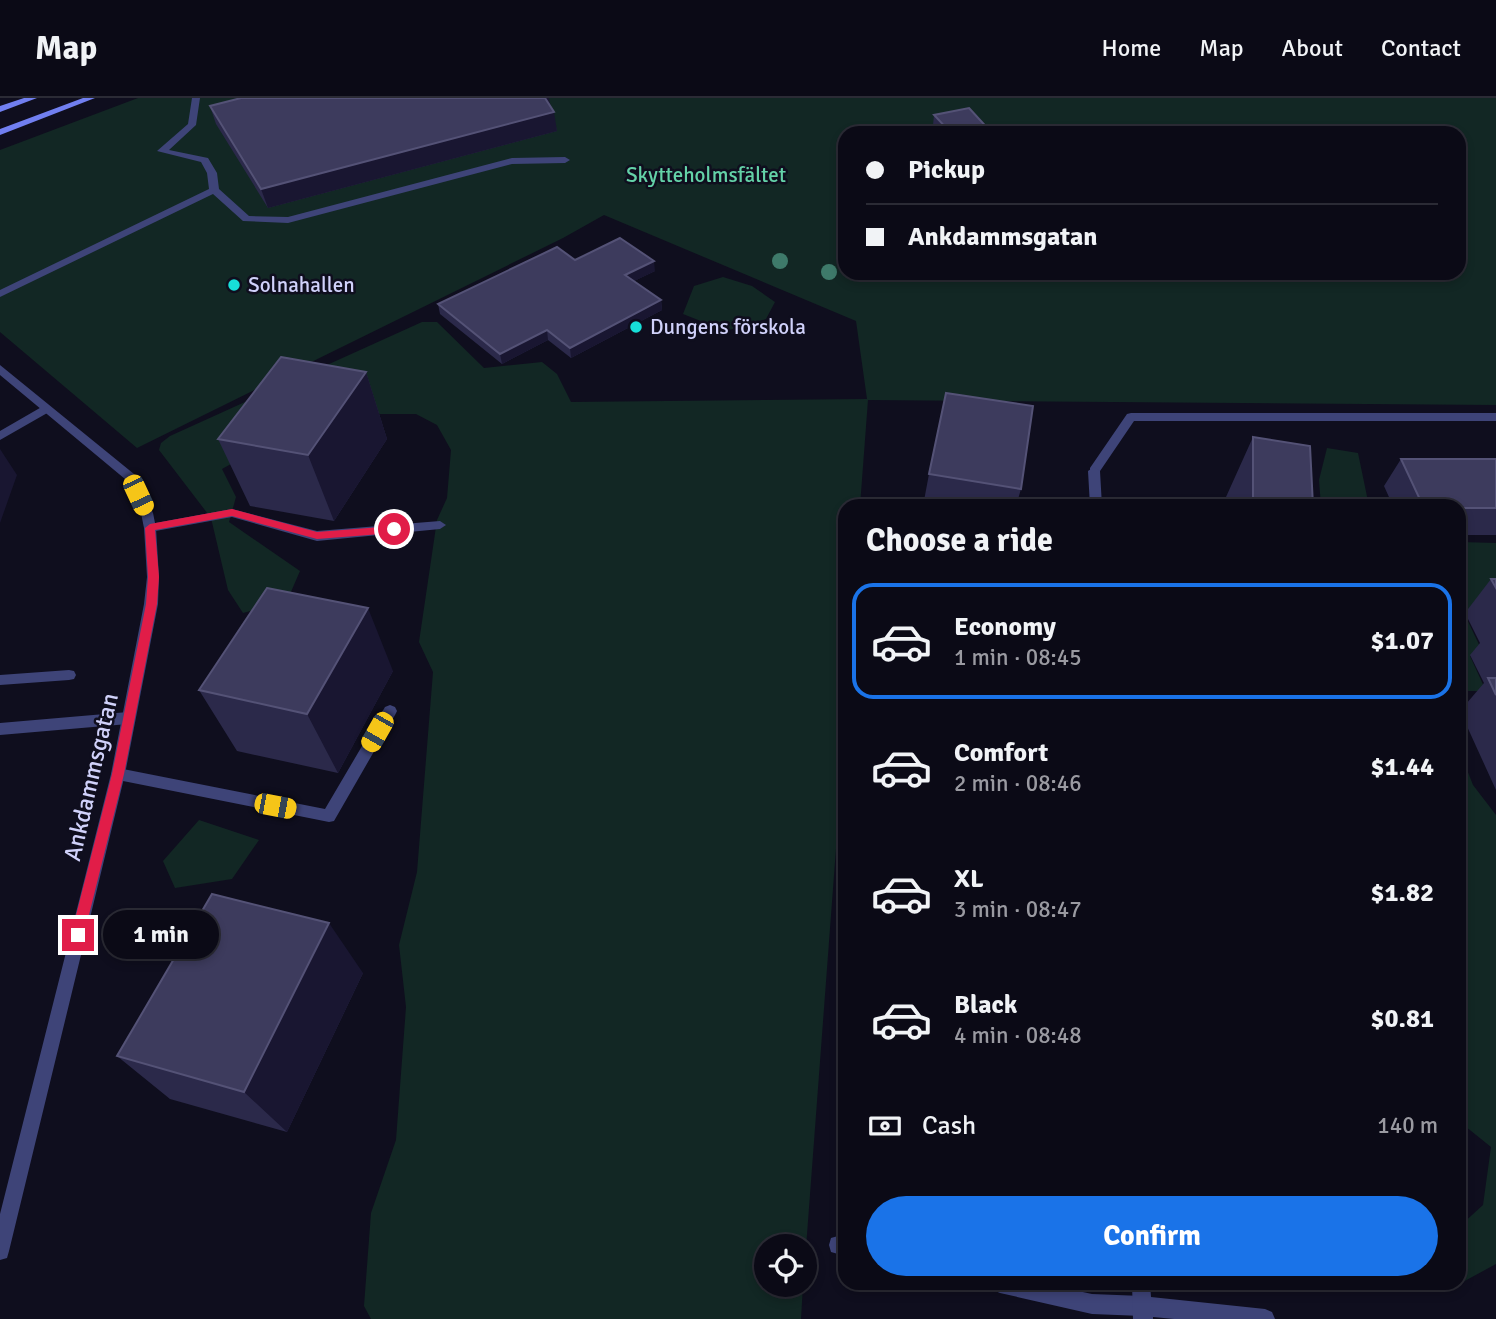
<!DOCTYPE html>
<html lang="en">
<head>
<meta charset="utf-8">
<style>
	:root { --surface:#0b0a16; --page:#14131f; --text:#f1f3f6; --muted:#9a9aa1; --line:#2b2b35; --accent:#1a73e8 }
	body { margin:0; font-family:Signika,sans-serif; background:var(--page); color:var(--text); height:100vh; display:flex; flex-direction:column; font-size:26px; white-space:nowrap }
	* { box-sizing:border-box; margin:0 }
	p { font-size:23px; color:var(--muted) }
	.icon { flex:none; width:38px; height:38px; fill:none; stroke:currentColor; stroke-width:2; stroke-linecap:round; stroke-linejoin:round }
	.map { position:relative; flex:1; overflow:hidden }
	.sheet { position:absolute; left:838px; top:401px; width:628px; height:791px; display:flex; flex-direction:column; background:var(--surface); border-radius:21px; box-shadow:0 4px 10px #0003,0 0 0 2px var(--line) }
	.sheet>* { flex:none }
	.top-card { position:absolute; left:838px; top:28px; width:628px; height:154px; border-radius:21px; box-shadow:0 4px 10px #0003,0 0 0 2px var(--line); display:grid; align-content:center; height:154px; padding:0 28px; background:var(--surface) }
	.tools { position:absolute; left:754px; top:1136px; display:grid; gap:14px }
	.tools a { display:grid; place-items:center; width:63px; height:63px; border-radius:50%; background:var(--surface); box-shadow:0 4px 10px #0003,0 0 0 2px var(--line); font-size:35px }
	.end { position:absolute; width:32px; height:32px; margin:-16px; border:9px solid #e11d48; background:#fff; box-shadow:0 0 0 4px #fff }
	.from { border-radius:50% }
	.bubble { position:absolute; height:49px; border-radius:24px; background:var(--surface); box-shadow:0 4px 10px #0003,0 0 0 2px var(--line); font-size:23px; font-weight:700; line-height:49px; text-align:center }
	.car { position:absolute; width:21px; height:42px; margin:-21px -10px; border-radius:9px; box-shadow:0 0 5px 2px #0007; background:linear-gradient(#f5c518 24%,#345 0 40%,#f5c518 0 76%,#345 0 86%,#f5c518 0) }
	.top-card b { display:flex; align-items:center; gap:24px; height:66px; font-size:26px }
	.top-card b+b { border-top:2px solid var(--line) }
	.top-card i { width:18px; height:18px; background:var(--text) }
	ul { padding:0; list-style:none }
	li { display:flex; align-items:center; gap:21px; height:116px; margin:0 14px 10px; padding:0 14px; border:4px solid transparent; border-radius:21px }
	li div { flex:1 }
	li b { display:block; font-size:26px }
	li em { font-style:normal; font-weight:700 }
	li.active { border-color:var(--accent) }
	li>.icon { width:63px; height:63px; stroke-width:1.5 }
	h2 { padding:0 28px; font-size:32px; line-height:84px }
	.pay { display:flex; align-items:center; gap:18px; height:77px; padding:0 28px; font-size:26px }
	.pay p { margin-inline-start:auto }
	.action { display:flex; gap:14px; margin-top:auto; padding:14px 28px }
	.action a { flex:1; height:80px; border-radius:42px; background:var(--accent); color:#fff; font-size:28px; font-weight:700; line-height:80px; text-align:center }
	header { display:flex; align-items:center; gap:42px; box-sizing:border-box; height:98px; padding:0 35px; background:var(--surface); border-bottom:2px solid var(--line) }
	header strong { font-size:33px }
	nav { display:flex; gap:38px; margin-inline-start:auto; font-size:24px }
	.map>svg:first-child { display:block }
	.green { fill:#122724; fill-rule:evenodd }
	.lines { fill:none; stroke-linecap:round; stroke-linejoin:round }
	.service { fill:#3e4478; fill-rule:evenodd }
	.minor { fill:#3e4478; fill-rule:evenodd }
	.secondary { fill:#717ff0; fill-rule:evenodd }
	.tree { fill:#3e7a6a }
	.wall { fill:#2b294a }
	.shaded-wall { fill:#191631 }
	.building { fill:#3d3b5d; stroke:#545276; stroke-width:2 }
	.route { fill:#e11d48 }
	.poi-dot { fill:#17dfd8; stroke:#0f0e1e; stroke-width:2.5 }
	.labels { text-anchor:middle; dominant-baseline:central; stroke-width:5; stroke-linejoin:round; paint-order:stroke }
	.far-park-label { font-size:21px; fill:#64d2a8; stroke:#0f0e1e }
	.far-poi-label { font-size:21px; fill:#d0d1fa; stroke:#0f0e1e; text-anchor:start }
	.street-label { font-size:24px; fill:#d0d1fa; stroke:#0f0e1e }
</style>
</head>
<body>
<header>
<strong>Map</strong>
<nav><a>Home</a><a>Map</a><a>About</a><a>Contact</a></nav>
</header>
<div class="map">
<svg width="1496" height="1221" viewBox="0 0 1496 1221">
	<rect width="100%" height="100%" fill="#0f0e1e"/>
	<path class="green" d="M 138,0 L 1496,0 L 1496,307 L 868,302 L 860,408 L 845,408 L 845,631 L 805,1163 L 805,1148 L 766,1148 L 766,1186 L 803,1187 L 801,1221 L 371,1221 L 364,1208 L 371,1115 L 396,1042 L 406,909 L 399,847 L 417,774 L 433,574 L 419,544 L 437,422 L 447,400 L 451,352 L 437,327 L 416,316 L 349,316 L 272,343 L 222,371 L 236,399 L 229,424 L 300,473 L 287,503 L 243,515 L 228,492 L 211,420 L 159,352 L 161,345 L 170,338 L 422,224 L 437,224 L 484,270 L 542,264 L 557,276 L 571,304 L 867,301 L 856,223 L 604,117 L 563,140 L 137,350 L 0,234 L 0,52 ZM 845,35 L 1460,35 L 1460,175 L 845,175 Z
		M 723,179 L 752,188 L 775,204 L 766,221 L 726,233 L 683,216 L 694,188 Z
		M 1327,350 L 1358,355 L 1369,408 L 1321,408 L 1319,382 Z
		M 1460,444 L 1496,445 L 1496,498 L 1464,515 L 1484,557 L 1470,558 L 1486,593 L 1460,593 Z
		M 1460,654 L 1473,687 L 1496,717 L 1496,1166 L 1461,1185 L 1460,1128 L 1483,1107 L 1491,1049 L 1460,1024 Z
		M 199,722 L 259,742 L 232,781 L 175,790 L 163,763 Z"/>
	<g class="lines">
		<path class="service" d="M 192,0 L 200,0 L 196,27 L 169,52 L 208,60 L 217,75 L 219,91 L 249,118 L 288,119 L 512,60 L 565,59 L 570,62 L 565,65 L 512,66 L 288,125 L 243,123 L 213,96 L 0,199 L 0,192 L 209,91 L 207,75 L 201,64 L 157,53 L 188,26 Z
			M 45,307 L 49,308 L 49,314 L 0,342 L 0,333 Z
			M 1131,315 L 1496,315 L 1496,323 L 1134,323 L 1098,376 L 1090,376 L 1090,370 L 1127,316 Z
			M 232,411 L 317,433 L 440,423 L 446,427 L 440,431 L 317,443 L 232,419 L 150,434 L 144,430 L 150,426 Z
			M 69,572 L 74,573 L 76,577 L 74,581 L 69,582 L 0,587 L 0,577 Z
			M 390,607 L 395,609 L 397,613 L 395,617 L 334,723 L 329,724 L 118,682 L 113,680 L 111,676 L 113,672 L 118,670 L 325,711 L 385,609 Z
			M 128,614 L 133,616 L 135,620 L 133,624 L 128,626 L 0,637 L 0,625 Z
			M 838,1138 L 845,1140 L 845,1158 L 831,1154 L 829,1147 L 831,1140 Z
			M 990,1185 L 1041,1185 L 1092,1196 L 1142,1198 L 1149,1201 L 1152,1208 L 1149,1215 L 1142,1218 L 1092,1216 L 1000,1195 L 993,1192 Z"/>
		<path class="minor" d="M 0,267 L 134,376 L 153,415 L 156,430 L 159,479 L 158,506 L 125,676 L 9,1153 L 7,1160 L 0,1162 L 0,1116 L 111,676 L 144,506 L 147,479 L 144,430 L 141,415 L 125,381 L 0,277 Z
			M 1094,369 L 1100,373 L 1102,408 L 1090,408 L 1088,373 Z
			M 1132,1185 L 1150,1185 L 1151,1199 L 1265,1211 L 1272,1214 L 1275,1221 L 1174,1221 L 1153,1219 L 1153,1221 L 1133,1221 Z"/>
		<path class="secondary" d="M 24,0 L 37,0 L 0,14 L 0,8 Z
			M 83,0 L 95,0 L 0,37 L 0,31 Z"/>
	</g>
	<g class="tree">
		<circle cx="780" cy="163" r="8"/>
		<circle cx="829" cy="174" r="8"/>
	</g>
	<path class="wall" d="M 210,8 L 551,9 L 557,33 L 268,110 L 216,26 Z
		M 934,17 L 992,35 L 941,35 L 933,27 Z
		M 575,162 L 655,173 L 634,183 L 661,202 L 662,212 L 571,260 L 548,242 L 502,266 L 440,216 L 438,206 Z
		M 366,274 L 387,341 L 334,423 L 250,408 L 218,341 Z
		M 1253,339 L 1313,408 L 1226,408 L 1226,399 Z
		M 1401,361 L 1496,361 L 1496,437 L 1460,437 L 1460,408 L 1393,408 L 1384,388 Z
		M 929,376 L 1021,391 L 1016,408 L 923,408 Z
		M 1491,481 L 1496,481 L 1496,692 L 1460,613 L 1484,585 L 1470,557 L 1480,545 L 1465,515 Z
		M 393,573 L 338,675 L 237,653 L 199,592 Z
		M 363,875 L 287,1034 L 170,1001 L 117,958 Z"/>
	<path class="shaded-wall" d="M 544,0 L 549,0 L 551,10 L 554,14 L 557,33 L 268,110 L 261,91 Z
		M 654,163 L 655,173 L 626,187 L 625,177 Z
		M 661,202 L 662,212 L 571,260 L 570,250 Z
		M 547,232 L 548,242 L 502,266 L 500,256 Z
		M 366,274 L 387,341 L 334,423 L 308,357 Z
		M 0,351 L 17,377 L 0,425 Z
		M 368,510 L 393,573 L 338,675 L 307,616 Z
		M 329,825 L 363,875 L 287,1034 L 244,994 Z"/>
	<path class="building" d="M 241,0 L 545,0 L 554,14 L 261,91 L 210,8 Z
		M 969,10 L 992,35 L 951,35 L 934,17 Z
		M 620,140 L 654,163 L 625,177 L 661,202 L 570,250 L 547,232 L 500,256 L 438,206 L 557,149 L 575,162 Z
		M 281,259 L 366,274 L 308,357 L 218,341 Z
		M 946,295 L 1033,308 L 1021,391 L 929,376 Z
		M 1253,339 L 1310,348 L 1313,408 L 1253,408 Z
		M 1401,361 L 1496,361 L 1496,410 L 1460,410 L 1460,408 L 1423,408 Z
		M 1491,481 L 1496,481 L 1496,490 Z
		M 267,490 L 368,510 L 307,616 L 199,592 Z
		M 1488,580 L 1496,580 L 1496,597 Z
		M 212,796 L 329,825 L 244,994 L 117,958 Z"/>
	<path class="route" d="M 232,411 L 317,434 L 394,428 L 399,431 L 394,435 L 317,441 L 232,418 L 155,432 L 159,479 L 157,506 L 124,676 L 84,837 L 78,843 L 71,837 L 112,676 L 146,506 L 148,479 L 145,430 L 150,426 Z"/>
	<g class="poi-dot">
		<circle cx="234" cy="187" r="7"/>
		<circle cx="636" cy="229" r="7"/>
	</g>
	<g class="labels">
		<g class="far-park-label">
			<text x="706" y="77">Skytteholmsfältet</text>
		</g>
		<g class="far-poi-label">
			<text x="248" y="187">Solnahallen</text>
			<text x="650" y="229">Dungens förskola</text>
		</g>
		<g class="street-label">
			<text transform="translate(91 679) rotate(-77)">Ankdammsgatan</text>
		</g>
	</g>
</svg>
<div class="tools">
<a><svg class="icon" aria-label="locate" viewBox="0 0 24 24"><circle cx="12" cy="12" r="6"/><path d="M12 2v4M12 18v4M2 12h4M18 12h4"/></svg></a>
</div>
<i class="end from" style="left:394px;top:431px"></i>
<i class="end" style="left:78px;top:837px"></i>
<div class="bubble" style="left:103px;top:812px;width:116px">1 min</div>
<i class="car" style="left:138px;top:397px;rotate:155deg"></i>
<i class="car" style="left:377px;top:634px;rotate:210deg"></i>
<i class="car" style="left:275px;top:708px;rotate:101deg"></i>
<div class="top-card">
<b><i class="from"></i>Pickup</b>
<b><i></i>Ankdammsgatan</b>
</div>
<section class="sheet">
<h2>Choose a ride</h2>
<ul>
<li class="active"><svg class="icon" aria-label="car" viewBox="0 0 24 24"><path d="M5 17H2v-5l4-1 3-4h7l3 4 3 1v5h-3M9 17h6M6 11h13"/><circle cx="7" cy="17" r="2"/><circle cx="17" cy="17" r="2"/></svg><div><b>Economy</b><p>1 min · 08:45</p></div><em>$1.07</em></li>
<li><svg class="icon" aria-label="car" viewBox="0 0 24 24"><path d="M5 17H2v-5l4-1 3-4h7l3 4 3 1v5h-3M9 17h6M6 11h13"/><circle cx="7" cy="17" r="2"/><circle cx="17" cy="17" r="2"/></svg><div><b>Comfort</b><p>2 min · 08:46</p></div><em>$1.44</em></li>
<li><svg class="icon" aria-label="car" viewBox="0 0 24 24"><path d="M5 17H2v-5l4-1 3-4h7l3 4 3 1v5h-3M9 17h6M6 11h13"/><circle cx="7" cy="17" r="2"/><circle cx="17" cy="17" r="2"/></svg><div><b>XL</b><p>3 min · 08:47</p></div><em>$1.82</em></li>
<li><svg class="icon" aria-label="car" viewBox="0 0 24 24"><path d="M5 17H2v-5l4-1 3-4h7l3 4 3 1v5h-3M9 17h6M6 11h13"/><circle cx="7" cy="17" r="2"/><circle cx="17" cy="17" r="2"/></svg><div><b>Black</b><p>4 min · 08:48</p></div><em>$0.81</em></li>
</ul>
<div class="pay"><svg class="icon" aria-label="cash" viewBox="0 0 24 24"><path d="M3 7h18v10H3z"/><circle cx="12" cy="12" r="2"/></svg>Cash<p>140 m</p></div>
<div class="action"><a>Confirm</a></div>
</section>
</div>
</body>
</html>
